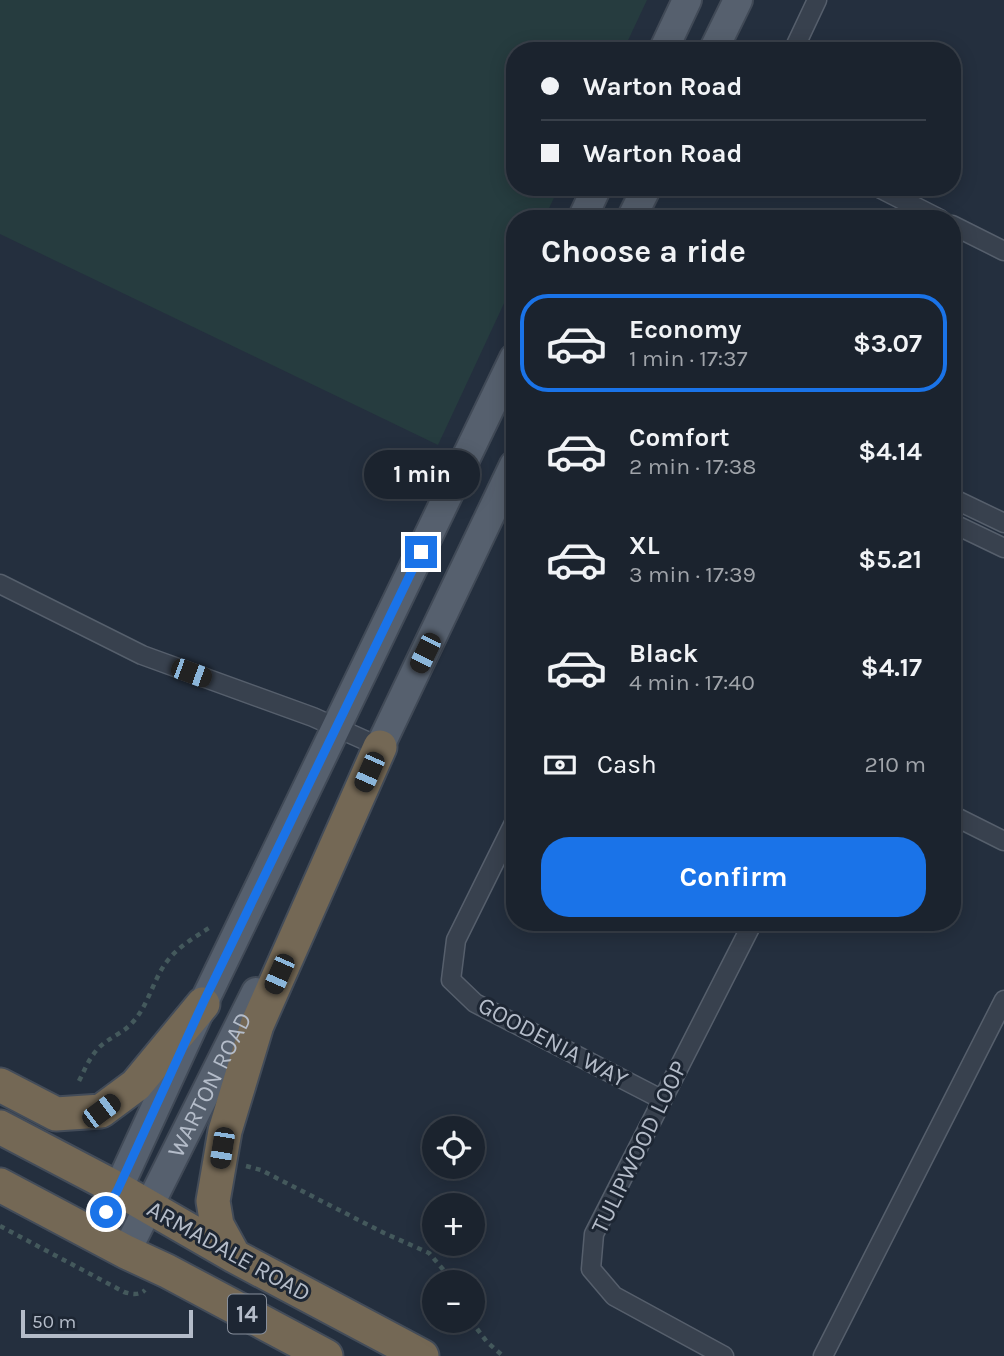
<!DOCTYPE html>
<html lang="en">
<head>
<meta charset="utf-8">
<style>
	:root { --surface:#1b232e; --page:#242b36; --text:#f1f3f6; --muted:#a0a4aa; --line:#39404a; --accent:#1a73e8 }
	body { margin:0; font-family:Karla,sans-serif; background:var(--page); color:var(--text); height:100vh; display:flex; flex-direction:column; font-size:26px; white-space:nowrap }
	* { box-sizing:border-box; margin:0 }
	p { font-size:23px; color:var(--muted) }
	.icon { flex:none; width:38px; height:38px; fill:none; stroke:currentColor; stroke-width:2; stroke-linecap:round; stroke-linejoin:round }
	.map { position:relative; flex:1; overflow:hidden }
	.sheet { position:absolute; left:506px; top:210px; width:455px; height:721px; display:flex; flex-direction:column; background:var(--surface); border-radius:28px; box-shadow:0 4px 18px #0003,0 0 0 2px var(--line) }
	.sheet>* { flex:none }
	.guide { position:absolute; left:506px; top:42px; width:455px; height:154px; border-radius:28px; box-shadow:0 4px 18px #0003,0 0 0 2px var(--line); display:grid; align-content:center; height:154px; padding:0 35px; background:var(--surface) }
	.buttons { position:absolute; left:422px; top:1116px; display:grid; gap:14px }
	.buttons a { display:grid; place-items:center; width:63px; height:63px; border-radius:50%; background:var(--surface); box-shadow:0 4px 18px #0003,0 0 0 2px var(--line); font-size:35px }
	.scale { position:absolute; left:21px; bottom:18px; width:172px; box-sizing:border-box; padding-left:7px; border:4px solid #b4bcc9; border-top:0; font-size:19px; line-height:24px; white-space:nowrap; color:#b4bcc9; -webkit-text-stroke:5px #1d2633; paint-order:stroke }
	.end { position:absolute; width:32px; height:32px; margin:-16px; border:9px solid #1a73e8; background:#fff; box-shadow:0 0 0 4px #fff }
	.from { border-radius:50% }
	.bubble { position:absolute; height:49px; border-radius:24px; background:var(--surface); box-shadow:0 4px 18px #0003,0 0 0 2px var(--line); font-size:23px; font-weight:700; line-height:49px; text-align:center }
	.car { position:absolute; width:21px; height:42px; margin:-21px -10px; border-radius:9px; box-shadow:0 0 5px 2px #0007; background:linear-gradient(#222 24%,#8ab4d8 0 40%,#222 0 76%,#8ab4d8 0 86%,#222 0) }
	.guide b { display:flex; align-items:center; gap:24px; height:66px; font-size:26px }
	.guide b+b { border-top:2px solid var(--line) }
	.guide i { width:18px; height:18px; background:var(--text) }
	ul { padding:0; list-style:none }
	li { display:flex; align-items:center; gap:21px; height:98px; margin:0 14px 10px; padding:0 21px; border:4px solid transparent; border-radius:28px }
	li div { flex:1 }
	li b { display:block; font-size:26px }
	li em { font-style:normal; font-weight:700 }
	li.selected { border-color:var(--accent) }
	li>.icon { width:63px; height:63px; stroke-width:1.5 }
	h2 { padding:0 35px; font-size:32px; line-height:84px }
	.pay { display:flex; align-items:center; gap:18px; height:77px; padding:0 35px; font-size:26px }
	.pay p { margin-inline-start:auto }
	.action { display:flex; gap:14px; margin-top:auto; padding:14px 35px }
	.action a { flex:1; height:80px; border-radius:28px; background:var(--accent); color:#fff; font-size:28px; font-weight:700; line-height:80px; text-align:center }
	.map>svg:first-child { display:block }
	.green { fill:#263c3f }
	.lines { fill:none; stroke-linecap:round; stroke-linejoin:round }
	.street-casing { stroke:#565f6c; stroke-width:21 }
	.primary-casing { stroke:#414a57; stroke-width:32 }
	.highway-casing { stroke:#434c59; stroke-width:37 }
	.path { stroke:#44595c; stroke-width:4.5; stroke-dasharray:5 5; stroke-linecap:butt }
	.street { stroke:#38414e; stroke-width:18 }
	.primary { stroke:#56606e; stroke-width:28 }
	.highway { stroke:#746855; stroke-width:33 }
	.route { stroke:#1a73e8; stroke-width:9 }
	.labels { text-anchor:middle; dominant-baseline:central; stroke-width:6; stroke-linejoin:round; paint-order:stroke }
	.shield { fill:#1d2633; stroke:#878f9c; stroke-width:2 }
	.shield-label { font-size:23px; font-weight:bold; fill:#b4bcc9 }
	.street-label { font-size:24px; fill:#b4bcc9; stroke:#1d2633 }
</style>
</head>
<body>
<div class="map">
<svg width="1004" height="1356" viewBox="0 0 1004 1356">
	<rect width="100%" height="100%" fill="#242f3e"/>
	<path class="green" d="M 0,0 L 647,0 L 623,51 L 514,51 L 514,187 L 559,187 L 544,219 L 514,219 L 514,282 L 438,445 L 0,234 Z"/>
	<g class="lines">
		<defs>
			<path id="street" d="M 793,51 L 817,0
				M 877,187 L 940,219
				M 952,225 L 1004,251
				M 952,498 L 1004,523
				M 952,523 L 1004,548
				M 0,584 L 142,655 L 313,717 L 380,747
				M 952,815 L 1004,841
				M 514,823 L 456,940 L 451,980 L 475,1003 L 661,1099
				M 724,1356 L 614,1296 L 591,1269 L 594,1234 L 753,922
				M 823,1356 L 1004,1000"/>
			<g id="primary">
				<path d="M 663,51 L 687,0"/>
				<path d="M 713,51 L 738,0"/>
				<path d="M 582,219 L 597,187"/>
				<path d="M 631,219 L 647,187"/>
				<path d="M 371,765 L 514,465"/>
				<path d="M 94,1235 L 118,1189 L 203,1004 L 514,358"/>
				<path id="s1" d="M 126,1252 L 256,992"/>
			</g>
			<path id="highway" d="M 0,1085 L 56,1114 L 101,1111 L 136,1085 L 203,1004
				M 0,1127 L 118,1189 L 234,1256 L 422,1356
				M 0,1185 L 126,1252 L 167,1271 L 326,1356
				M 234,1256 L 217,1225 L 213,1201 L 225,1131 L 257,1025 L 380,747"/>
		</defs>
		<use href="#street" class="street-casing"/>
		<use href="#primary" class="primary-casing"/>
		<use href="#highway" class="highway-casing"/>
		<path class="path" d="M 79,1081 C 87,1065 92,1051 107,1041 C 114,1036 123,1032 130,1025 C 147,1009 152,983 165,964 C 177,947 195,937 212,926
			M 246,1166 L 261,1170 L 384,1233 L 429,1253 L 447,1274 L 451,1283
			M 0,1226 L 124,1292 C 131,1294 139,1296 145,1290
			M 471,1321 L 487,1342 L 503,1356"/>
		<use href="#street" class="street"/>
		<use href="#primary" class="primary"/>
		<use href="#highway" class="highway"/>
	</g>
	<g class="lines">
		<path class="route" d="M 106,1212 L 118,1189 L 203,1003 L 421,552"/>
	</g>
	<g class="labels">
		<rect class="shield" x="228" y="1294.5" width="38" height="39" rx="5"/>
		<g class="shield-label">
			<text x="247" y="1314">14</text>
		</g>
		<g class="street-label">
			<text transform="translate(553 1042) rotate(28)">GOODENIA WAY</text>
			<text stroke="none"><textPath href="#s1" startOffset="187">WARTON ROAD</textPath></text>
			<text transform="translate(639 1147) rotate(-64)">TULIPWOOD LOOP</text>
			<text transform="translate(229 1251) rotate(29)">ARMADALE ROAD</text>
		</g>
	</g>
</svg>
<div class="buttons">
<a><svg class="icon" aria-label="locate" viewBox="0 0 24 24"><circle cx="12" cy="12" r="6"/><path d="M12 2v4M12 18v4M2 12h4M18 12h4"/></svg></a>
<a>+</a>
<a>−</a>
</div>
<div class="scale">50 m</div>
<i class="end from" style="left:106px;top:1212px"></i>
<i class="end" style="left:421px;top:552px"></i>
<div class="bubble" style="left:364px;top:450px;width:116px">1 min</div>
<i class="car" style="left:425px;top:653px;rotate:206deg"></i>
<i class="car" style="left:191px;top:673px;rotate:110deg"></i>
<i class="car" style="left:369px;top:772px;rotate:204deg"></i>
<i class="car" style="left:279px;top:974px;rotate:204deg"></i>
<i class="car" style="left:101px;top:1111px;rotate:53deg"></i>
<i class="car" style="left:222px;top:1148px;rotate:189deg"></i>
<div class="guide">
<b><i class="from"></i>Warton Road</b>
<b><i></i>Warton Road</b>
</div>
<section class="sheet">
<h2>Choose a ride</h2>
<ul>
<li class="selected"><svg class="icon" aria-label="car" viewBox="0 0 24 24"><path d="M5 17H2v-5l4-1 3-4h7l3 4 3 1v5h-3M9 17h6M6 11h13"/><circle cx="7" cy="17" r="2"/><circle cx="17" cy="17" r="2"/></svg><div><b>Economy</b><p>1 min · 17:37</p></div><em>$3.07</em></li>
<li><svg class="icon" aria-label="car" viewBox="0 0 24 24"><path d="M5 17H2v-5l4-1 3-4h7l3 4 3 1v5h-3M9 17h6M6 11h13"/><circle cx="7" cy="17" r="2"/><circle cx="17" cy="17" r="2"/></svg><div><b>Comfort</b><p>2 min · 17:38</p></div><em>$4.14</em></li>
<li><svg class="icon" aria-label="car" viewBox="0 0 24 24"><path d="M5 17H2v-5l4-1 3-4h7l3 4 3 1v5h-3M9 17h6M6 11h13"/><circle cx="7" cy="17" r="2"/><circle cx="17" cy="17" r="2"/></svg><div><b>XL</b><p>3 min · 17:39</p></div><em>$5.21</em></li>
<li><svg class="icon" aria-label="car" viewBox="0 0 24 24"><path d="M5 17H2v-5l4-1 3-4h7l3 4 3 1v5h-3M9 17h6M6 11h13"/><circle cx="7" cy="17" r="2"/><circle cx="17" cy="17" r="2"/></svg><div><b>Black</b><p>4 min · 17:40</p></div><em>$4.17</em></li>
</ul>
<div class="pay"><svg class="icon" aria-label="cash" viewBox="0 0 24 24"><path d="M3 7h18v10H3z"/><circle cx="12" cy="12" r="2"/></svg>Cash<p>210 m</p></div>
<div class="action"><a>Confirm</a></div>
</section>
</div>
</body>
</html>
